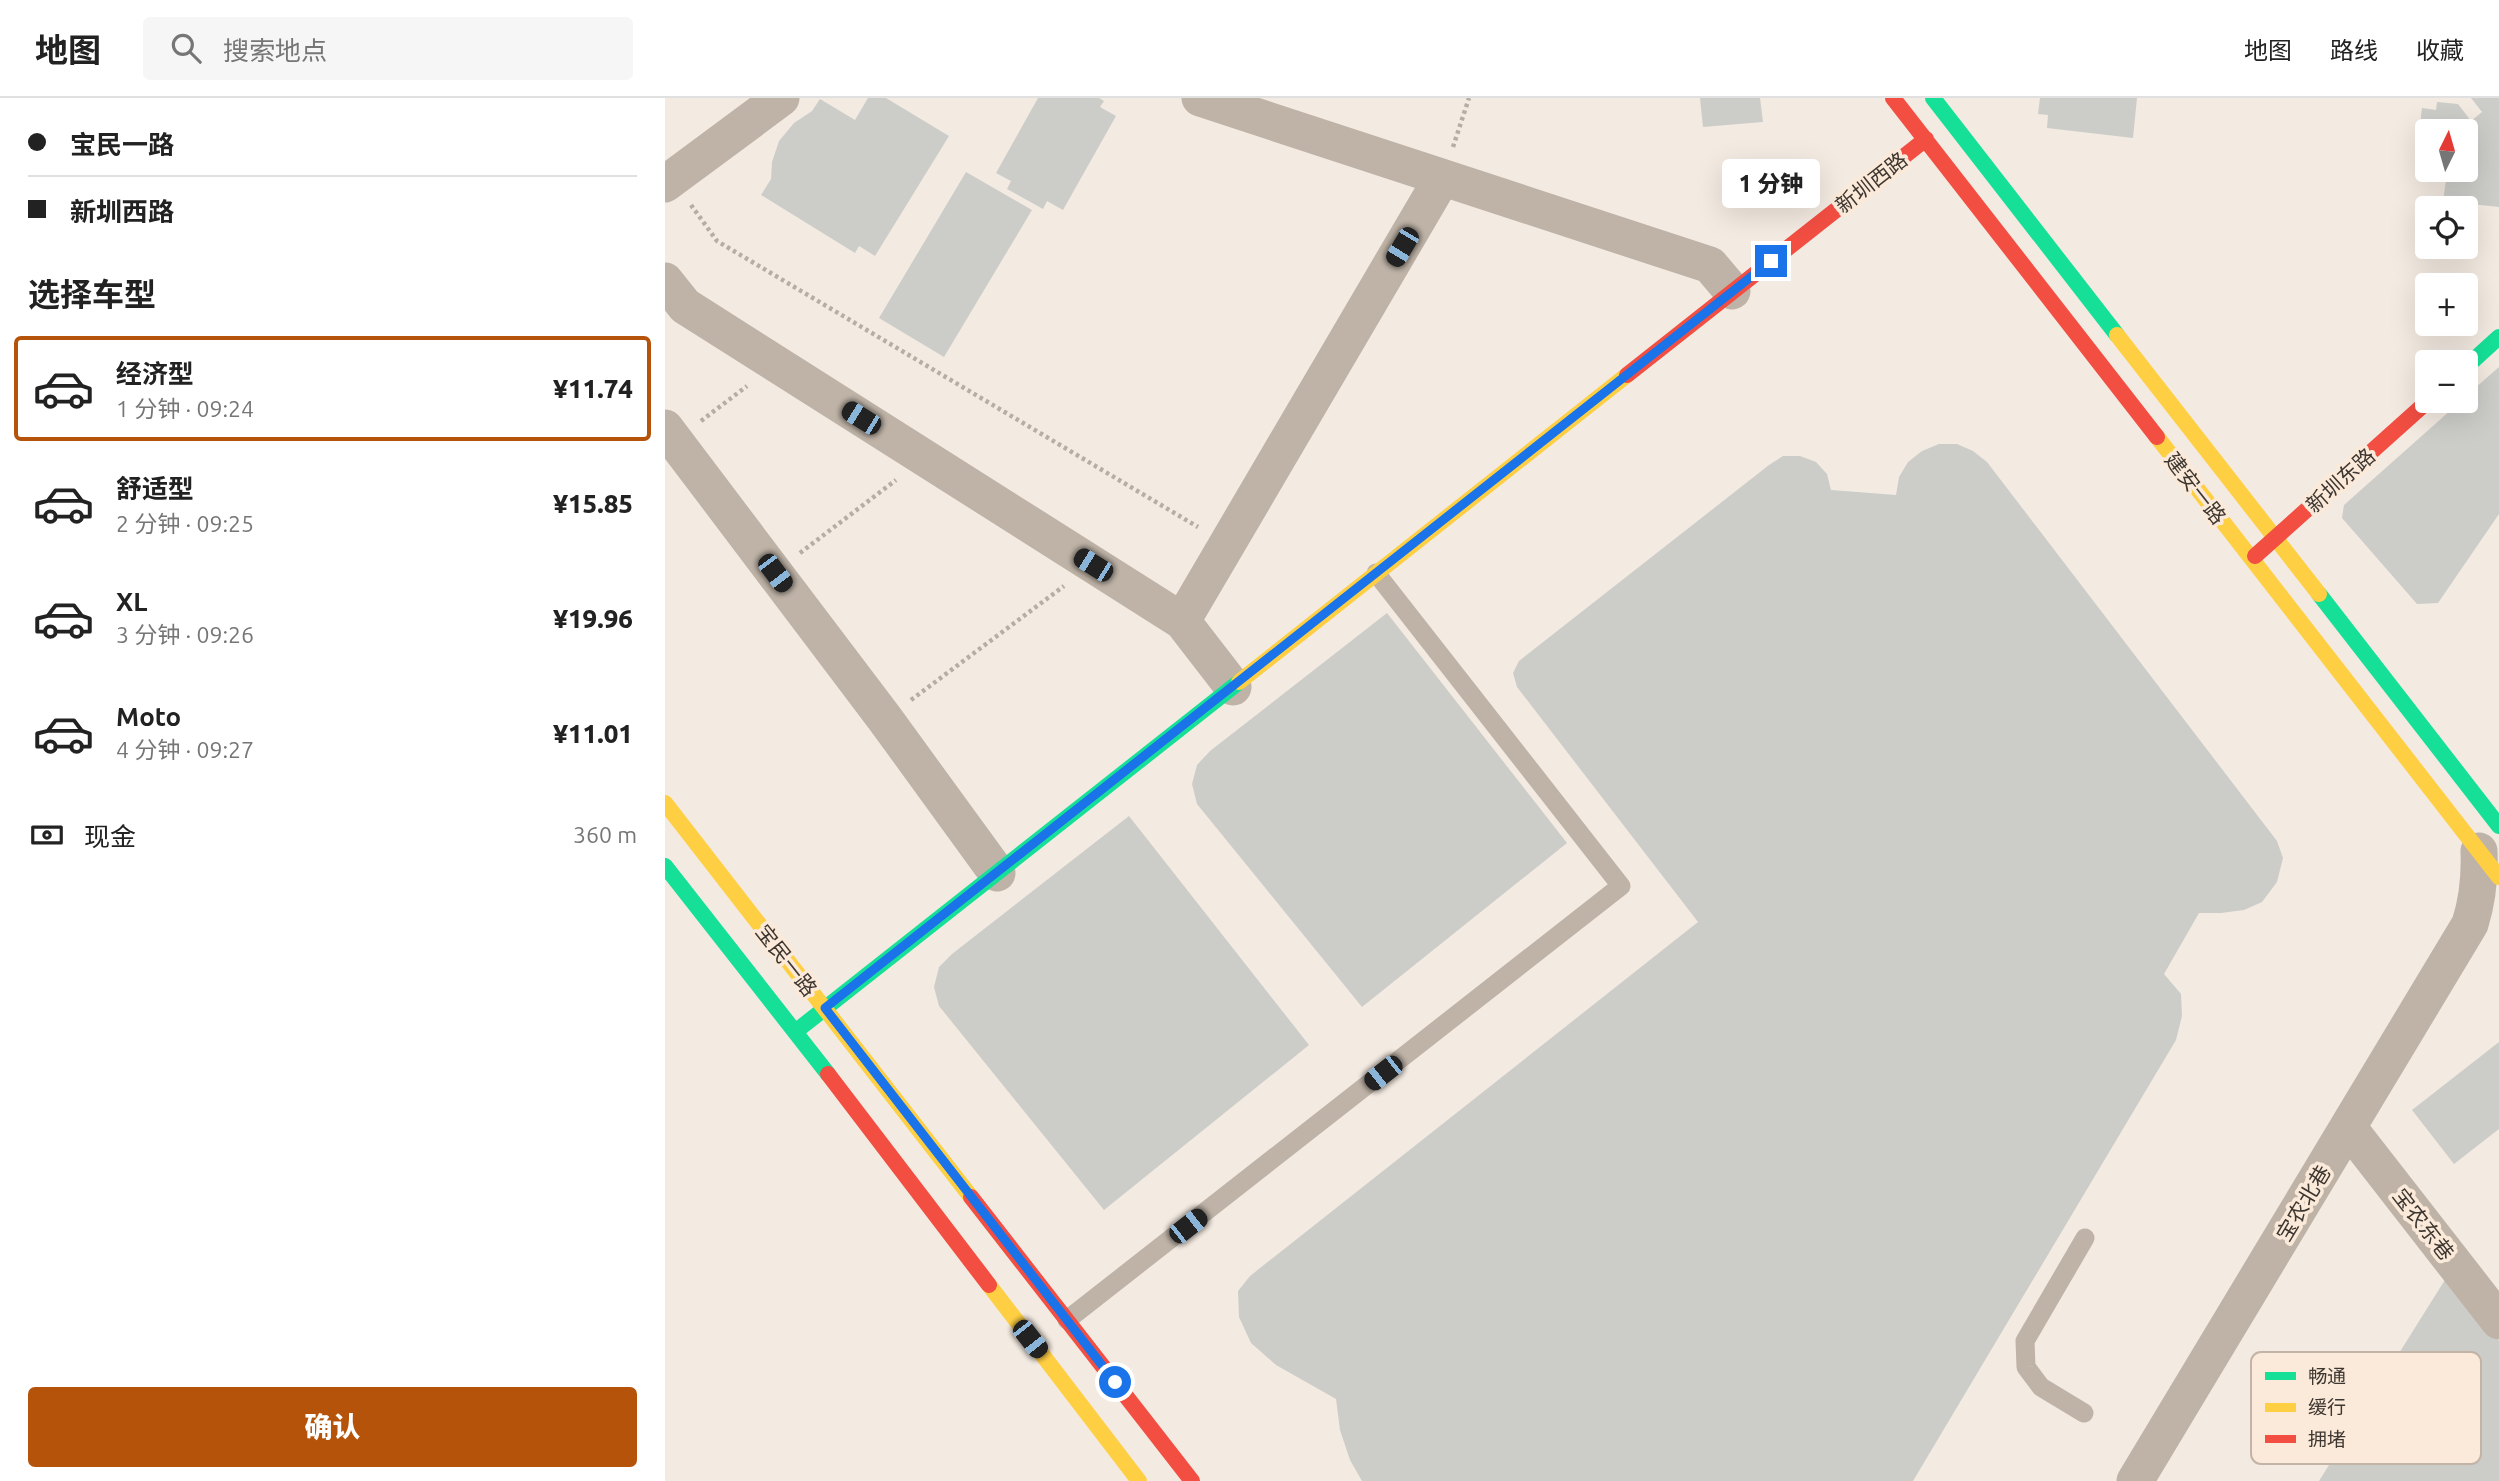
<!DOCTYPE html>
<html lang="zh">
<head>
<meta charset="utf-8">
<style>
	:root { --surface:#fff; --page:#f6f6f6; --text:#222; --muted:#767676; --line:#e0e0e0; --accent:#b45309 }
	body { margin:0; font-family:Ubuntu,"Noto Sans SC",sans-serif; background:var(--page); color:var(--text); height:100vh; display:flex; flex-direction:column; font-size:26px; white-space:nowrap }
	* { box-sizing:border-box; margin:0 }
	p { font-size:23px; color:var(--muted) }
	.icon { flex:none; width:38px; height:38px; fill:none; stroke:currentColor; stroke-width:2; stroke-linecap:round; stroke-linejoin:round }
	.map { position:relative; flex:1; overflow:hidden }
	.sheet { display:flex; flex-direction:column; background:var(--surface); width:665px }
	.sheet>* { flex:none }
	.hud { display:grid; align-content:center; height:154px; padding:0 28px; background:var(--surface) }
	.needle { width:46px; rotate:5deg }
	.controls { position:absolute; left:1750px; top:21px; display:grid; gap:14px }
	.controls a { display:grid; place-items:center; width:63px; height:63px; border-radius:7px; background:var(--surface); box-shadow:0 7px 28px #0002; font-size:35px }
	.end { position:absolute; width:32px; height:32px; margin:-16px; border:9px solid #1a73e8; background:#fff; box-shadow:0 0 0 4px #fff }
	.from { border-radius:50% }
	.bubble { position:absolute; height:49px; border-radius:7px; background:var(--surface); box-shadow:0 7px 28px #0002; font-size:23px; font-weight:800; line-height:49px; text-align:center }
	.car { position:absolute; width:21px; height:42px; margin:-21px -10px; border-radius:9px; box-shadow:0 0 5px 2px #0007; background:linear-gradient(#222 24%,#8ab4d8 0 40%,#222 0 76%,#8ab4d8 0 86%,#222 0) }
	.hud b { display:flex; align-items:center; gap:24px; height:66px; font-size:26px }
	.hud b+b { border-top:2px solid var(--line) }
	.hud i { width:18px; height:18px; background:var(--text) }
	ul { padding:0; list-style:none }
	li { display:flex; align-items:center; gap:21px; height:105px; margin:0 14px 10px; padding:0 14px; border:4px solid transparent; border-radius:7px }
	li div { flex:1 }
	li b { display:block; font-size:26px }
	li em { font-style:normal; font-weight:800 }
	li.active { border-color:var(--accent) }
	li>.icon { width:63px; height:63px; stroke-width:1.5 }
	h2 { padding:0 28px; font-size:32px; line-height:84px }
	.pay { display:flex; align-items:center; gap:18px; height:77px; padding:0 28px; font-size:26px }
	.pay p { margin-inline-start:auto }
	.cta { display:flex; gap:14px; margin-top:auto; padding:14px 28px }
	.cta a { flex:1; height:80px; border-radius:7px; background:var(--accent); color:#fff; font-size:28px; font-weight:800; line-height:80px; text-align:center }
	header { display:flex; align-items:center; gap:42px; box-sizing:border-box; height:98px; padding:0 35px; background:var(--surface); border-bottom:2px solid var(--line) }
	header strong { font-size:33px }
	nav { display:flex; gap:38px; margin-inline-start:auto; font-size:24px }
	.search { width:490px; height:63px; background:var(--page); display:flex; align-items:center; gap:18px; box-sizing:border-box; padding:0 24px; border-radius:7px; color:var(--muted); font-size:26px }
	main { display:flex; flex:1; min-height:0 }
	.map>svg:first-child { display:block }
	.building { fill:#cccdc9 }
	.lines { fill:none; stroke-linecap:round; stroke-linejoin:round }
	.path { stroke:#b6aea5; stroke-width:4.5; stroke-dasharray:3.5 3.5; stroke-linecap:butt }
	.lane { stroke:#bfb3a7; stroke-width:19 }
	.street { stroke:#bfb3a7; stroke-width:37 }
	.fast { stroke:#16e098; stroke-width:16 }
	.slow { stroke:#ffcf43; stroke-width:16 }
	.jam { stroke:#f24e42; stroke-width:16 }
	.route { stroke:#1a73e8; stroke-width:9 }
	.labels { text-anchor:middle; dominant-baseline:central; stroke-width:7; stroke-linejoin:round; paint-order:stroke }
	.street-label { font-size:21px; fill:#3e3731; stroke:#fbead9 }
	.key { fill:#fbead9; stroke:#c2b4a7; stroke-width:2 }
	.key-label { font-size:19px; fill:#3e3731 }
</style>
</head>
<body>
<header>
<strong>地图</strong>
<div class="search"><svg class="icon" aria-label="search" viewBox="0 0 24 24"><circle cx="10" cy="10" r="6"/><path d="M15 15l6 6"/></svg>搜索地点</div>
<nav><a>地图</a><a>路线</a><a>收藏</a></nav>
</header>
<main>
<section class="sheet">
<div class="hud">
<b><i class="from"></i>宝民一路</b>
<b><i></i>新圳西路</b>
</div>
<h2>选择车型</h2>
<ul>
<li class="active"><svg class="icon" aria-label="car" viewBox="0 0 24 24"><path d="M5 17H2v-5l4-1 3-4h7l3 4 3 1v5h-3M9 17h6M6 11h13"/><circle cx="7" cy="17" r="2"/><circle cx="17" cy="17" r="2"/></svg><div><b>经济型</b><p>1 分钟 · 09:24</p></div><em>¥11.74</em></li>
<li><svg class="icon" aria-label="car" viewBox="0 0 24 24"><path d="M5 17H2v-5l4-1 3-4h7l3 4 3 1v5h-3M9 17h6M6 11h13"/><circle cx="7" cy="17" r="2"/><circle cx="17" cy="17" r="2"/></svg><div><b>舒适型</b><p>2 分钟 · 09:25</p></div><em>¥15.85</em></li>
<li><svg class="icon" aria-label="car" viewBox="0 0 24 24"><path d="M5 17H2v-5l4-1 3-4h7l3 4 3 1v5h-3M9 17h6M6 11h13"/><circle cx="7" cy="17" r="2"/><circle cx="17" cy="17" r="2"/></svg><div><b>XL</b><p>3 分钟 · 09:26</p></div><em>¥19.96</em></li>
<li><svg class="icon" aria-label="car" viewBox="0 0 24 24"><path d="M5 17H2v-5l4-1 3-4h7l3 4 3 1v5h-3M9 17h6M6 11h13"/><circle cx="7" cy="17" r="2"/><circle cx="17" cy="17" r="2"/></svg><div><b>Moto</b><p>4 分钟 · 09:27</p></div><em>¥11.01</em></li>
</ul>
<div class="pay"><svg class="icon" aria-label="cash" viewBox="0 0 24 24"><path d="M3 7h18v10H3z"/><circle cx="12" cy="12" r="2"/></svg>现金<p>360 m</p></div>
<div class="cta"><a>确认</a></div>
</section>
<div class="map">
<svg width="1834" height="1383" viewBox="0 0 1834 1383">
	<rect width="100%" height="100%" fill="#f3eae1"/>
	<path class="building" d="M 203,0 L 221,0 L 284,38 L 210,158 L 194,148 L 190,155 L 96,97 L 106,81 L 107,64 L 114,43 L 129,25 L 147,13 L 155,1 L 190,22 Z
		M 373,0 L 434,0 L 439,3 L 435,9 L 451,18 L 398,112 L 382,103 L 378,111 L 342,91 L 346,83 L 331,75 Z
		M 1035,0 L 1095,0 L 1098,24 L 1038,29 Z
		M 1375,0 L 1472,0 L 1468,40 L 1382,30 L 1383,17 L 1373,16 Z
		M 1806,0 L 1834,0 L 1834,109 L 1778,103 L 1781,82 L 1772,72 L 1801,72 L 1801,33 L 1762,33 L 1762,70 L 1750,69 L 1757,10 L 1771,12 L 1772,4 L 1793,6 L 1806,23 L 1817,14 Z
		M 301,74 L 367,112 L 279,259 L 214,220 Z
		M 1834,269 L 1834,416 L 1773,505 L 1752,506 L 1677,420 L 1679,407 L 1796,303 L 1801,303 L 1801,298 Z
		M 1274,346 L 1292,346 L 1308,353 L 1322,364 L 1612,743 L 1618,760 L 1612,784 L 1597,804 L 1579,812 L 1556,815 L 1534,815 L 1499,876 L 1516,896 L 1517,918 L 1511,942 L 1248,1383 L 697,1383 L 685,1362 L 675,1332 L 671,1301 L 611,1267 L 586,1245 L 574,1219 L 573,1193 L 585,1178 L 1033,824 L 852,589 L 848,575 L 854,563 L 1104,367 L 1118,358 L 1135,358 L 1151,364 L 1162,376 L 1166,392 L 1231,397 L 1234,379 L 1243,364 L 1257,353 Z
		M 722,515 L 902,745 L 697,909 L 532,706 L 527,686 L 532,667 L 545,653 Z
		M 464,718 L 644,947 L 439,1112 L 274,908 L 269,889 L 274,869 L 287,856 Z
		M 1834,944 L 1834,1031 L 1789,1066 L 1747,1012 Z
		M 1783,1177 L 1834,1243 L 1834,1383 L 1654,1383 Z"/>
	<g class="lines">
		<path class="path" d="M 788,49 L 804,0
			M 26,107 L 52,143 L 533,429
			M 36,323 L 82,288
			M 135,455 L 231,382
			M 246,602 L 399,488"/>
		<path class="lane" d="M 402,1222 L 956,788 L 711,475
			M 1419,1315 L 1376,1289 L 1361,1269 L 1360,1243 L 1420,1140"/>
		<path class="street" d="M 535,0 L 1045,167 L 1067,193
			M 0,86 L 116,0
			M 0,183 L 20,208 L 517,523 L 568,589
			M 0,330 L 220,621 L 332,775
			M 517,523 L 777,80
			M 1683,1029 L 1834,1223
			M 1470,1383 L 1805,826 C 1813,801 1815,779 1814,753"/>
		<path class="fast" d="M 1268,0 L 1452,237
			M 1801,269 L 1834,239
			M 1654,496 L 1834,728
			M 0,768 L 163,976
			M 130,934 L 574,584"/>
		<path class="slow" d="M 1452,237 L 1654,496
			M 1492,339 L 1834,779
			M 574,584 L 962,277
			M 0,705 L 306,1099
			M 324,1187 L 474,1383"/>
		<path class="jam" d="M 1228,0 L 1492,339
			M 962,277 L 1261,41
			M 1590,458 L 1763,303
			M 163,976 L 324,1187
			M 306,1099 L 527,1383"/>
	</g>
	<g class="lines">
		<path class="route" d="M 450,1284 L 160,910 L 1106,163"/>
	</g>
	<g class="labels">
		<g class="street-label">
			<text transform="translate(1206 84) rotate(-38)">新圳西路</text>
			<text transform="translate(1675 382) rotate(-42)">新圳东路</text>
			<text transform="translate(1531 390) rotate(52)">建安一路</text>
			<text transform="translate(122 862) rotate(52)">宝民一路</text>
			<text transform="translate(1638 1105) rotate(-59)">宝农北巷</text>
			<text transform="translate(1759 1126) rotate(52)">宝农东巷</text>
		</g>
	</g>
	<rect x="1586" y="1254" width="230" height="112" rx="10" class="key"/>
	<rect x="1600" y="1274" width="31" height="8" fill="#16e098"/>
	<rect x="1600" y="1305" width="31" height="9" fill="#ffcf43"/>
	<rect x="1600" y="1337" width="31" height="8" fill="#f24e42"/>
	<g class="key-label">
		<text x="1643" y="1285">畅通</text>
		<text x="1643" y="1316">缓行</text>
		<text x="1643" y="1348">拥堵</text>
	</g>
</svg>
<div class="controls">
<a><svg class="needle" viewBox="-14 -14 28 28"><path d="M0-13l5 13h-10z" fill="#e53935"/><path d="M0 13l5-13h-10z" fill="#767676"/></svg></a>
<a><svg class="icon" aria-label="locate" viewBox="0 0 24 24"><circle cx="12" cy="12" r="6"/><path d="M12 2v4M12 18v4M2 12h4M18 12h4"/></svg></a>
<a>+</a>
<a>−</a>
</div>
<i class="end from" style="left:450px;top:1284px"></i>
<i class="end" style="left:1106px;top:163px"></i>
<div class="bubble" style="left:1057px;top:61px;width:98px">1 分钟</div>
<i class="car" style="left:737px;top:149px;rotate:211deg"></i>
<i class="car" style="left:196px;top:320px;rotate:302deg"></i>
<i class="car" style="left:428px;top:467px;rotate:302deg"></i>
<i class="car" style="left:110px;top:475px;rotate:143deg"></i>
<i class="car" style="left:718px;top:975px;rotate:232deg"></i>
<i class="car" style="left:523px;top:1128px;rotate:52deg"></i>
<i class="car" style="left:365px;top:1241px;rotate:142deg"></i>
</div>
</main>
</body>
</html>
